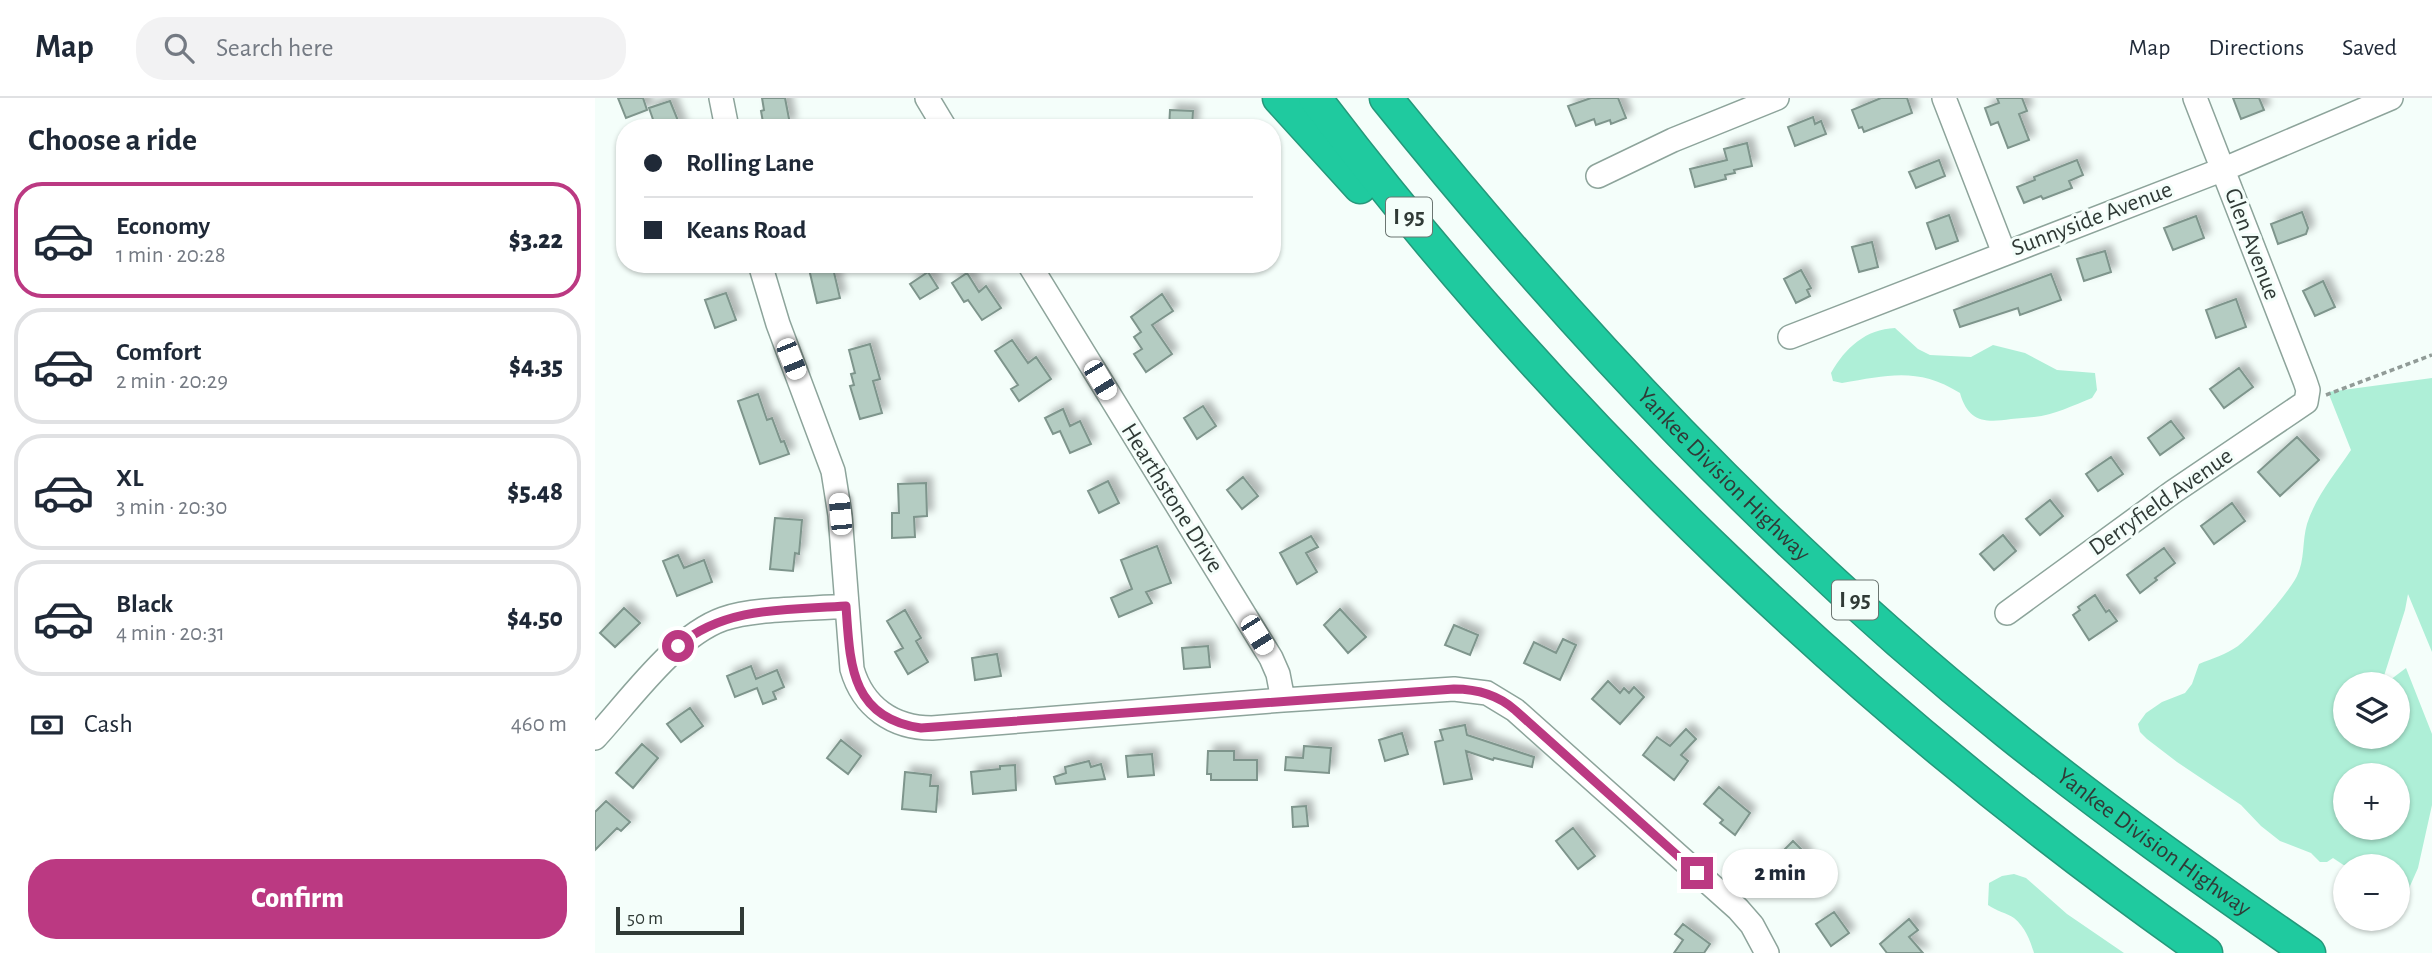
<!DOCTYPE html>
<html lang="en">
<head>
<meta charset="utf-8">
<style>
	:root { --surface:#fff; --page:#f2f2f3; --text:#1f2937; --muted:#747a83; --line:#e0e1e3; --accent:#bb3982 }
	body { margin:0; font-family:"Alegreya Sans",sans-serif; background:var(--page); color:var(--text); height:100vh; display:flex; flex-direction:column; font-size:26px; white-space:nowrap }
	* { box-sizing:border-box; margin:0 }
	p { font-size:23px; color:var(--muted) }
	.icon { flex:none; width:38px; height:38px; fill:none; stroke:currentColor; stroke-width:2; stroke-linecap:round; stroke-linejoin:round }
	.map { position:relative; flex:1; overflow:hidden }
	.side { display:flex; flex-direction:column; background:var(--surface); width:595px }
	.side>* { flex:none }
	.hud { position:absolute; left:21px; top:21px; width:665px; height:154px; border-radius:28px; box-shadow:0 2px 5px #0004; display:grid; align-content:center; height:154px; padding:0 28px; background:var(--surface) }
	.fabs { position:absolute; left:1738px; top:574px; display:grid; gap:14px }
	.fabs a { display:grid; place-items:center; width:77px; height:77px; border-radius:50%; background:var(--surface); box-shadow:0 2px 5px #0004; font-size:35px }
	.scale { position:absolute; left:21px; bottom:18px; width:128px; box-sizing:border-box; padding-left:7px; border:4px solid #303a36; border-top:0; font-size:19px; line-height:24px; white-space:nowrap; color:#303a36; -webkit-text-stroke:5px #f4fefa; paint-order:stroke }
	.end { position:absolute; width:32px; height:32px; margin:-16px; border:9px solid #bb3982; background:#fff; box-shadow:0 0 0 4px #fff }
	.from { border-radius:50% }
	.bubble { position:absolute; height:49px; border-radius:24px; background:var(--surface); box-shadow:0 2px 5px #0004; font-size:23px; font-weight:800; line-height:49px; text-align:center }
	.car { position:absolute; width:21px; height:42px; margin:-21px -10px; border-radius:9px; box-shadow:0 0 5px 2px #0007; background:linear-gradient(#fff 24%,#345 0 40%,#fff 0 76%,#345 0 86%,#fff 0) }
	.hud b { display:flex; align-items:center; gap:24px; height:66px; font-size:26px }
	.hud b+b { border-top:2px solid var(--line) }
	.hud i { width:18px; height:18px; background:var(--text) }
	ul { padding:0; list-style:none }
	li { display:flex; align-items:center; gap:21px; height:116px; margin:0 14px 10px; padding:0 14px; border:4px solid var(--line); border-radius:28px }
	li div { flex:1 }
	li b { display:block; font-size:26px }
	li em { font-style:normal; font-weight:800 }
	li.active { border-color:var(--accent) }
	li>.icon { width:63px; height:63px; stroke-width:1.5 }
	h2 { padding:0 28px; font-size:32px; line-height:84px }
	.pay { display:flex; align-items:center; gap:18px; height:77px; padding:0 28px; font-size:26px }
	.pay p { margin-inline-start:auto }
	.primary-button { display:flex; gap:14px; margin-top:auto; padding:14px 28px }
	.primary-button a { flex:1; height:80px; border-radius:28px; background:var(--accent); color:#fff; font-size:28px; font-weight:800; line-height:80px; text-align:center }
	header { display:flex; align-items:center; gap:42px; box-sizing:border-box; height:98px; padding:0 35px; background:var(--surface); border-bottom:2px solid var(--line) }
	header strong { font-size:33px }
	nav { display:flex; gap:38px; margin-inline-start:auto; font-size:24px }
	.search { width:490px; height:63px; background:var(--page); display:flex; align-items:center; gap:18px; box-sizing:border-box; padding:0 24px; border-radius:28px; color:var(--muted); font-size:26px }
	main { display:flex; flex:1; min-height:0 }
	.map>svg:first-child { display:block }
	.green { fill:#aeefd7; fill-rule:evenodd }
	.building { fill:#b4ccc2; stroke:#7e958c; stroke-width:2; filter:url(#shadow) }
	.lines { fill:none; stroke-linecap:round; stroke-linejoin:round }
	.minor-casing { stroke:#8da49b; stroke-width:26 }
	.highway-casing { stroke:#25987a; stroke-width:35 }
	.path { stroke:#919b97; stroke-width:3.5; stroke-dasharray:5 3.5; stroke-linecap:butt }
	.minor { stroke:#fff; stroke-width:23 }
	.highway { stroke:#1fca9f; stroke-width:32 }
	.route { stroke:#bb3982; stroke-width:9 }
	.labels { text-anchor:middle; dominant-baseline:central; stroke-width:6; stroke-linejoin:round; paint-order:stroke }
	.shield { fill:#f4fefa; stroke:#6b7571; stroke-width:2 }
	.shield-label { font-size:23px; font-weight:bold; fill:#303a36 }
	.street-label { font-size:24px; fill:#303a36; stroke:#f4fefa }
</style>
</head>
<body>
<header>
<strong>Map</strong>
<div class="search"><svg class="icon" aria-label="search" viewBox="0 0 24 24"><circle cx="10" cy="10" r="6"/><path d="M15 15l6 6"/></svg>Search here</div>
<nav><a>Map</a><a>Directions</a><a>Saved</a></nav>
</header>
<main>
<section class="side">
<h2>Choose a ride</h2>
<ul>
<li class="active"><svg class="icon" aria-label="car" viewBox="0 0 24 24"><path d="M5 17H2v-5l4-1 3-4h7l3 4 3 1v5h-3M9 17h6M6 11h13"/><circle cx="7" cy="17" r="2"/><circle cx="17" cy="17" r="2"/></svg><div><b>Economy</b><p>1 min · 20:28</p></div><em>$3.22</em></li>
<li><svg class="icon" aria-label="car" viewBox="0 0 24 24"><path d="M5 17H2v-5l4-1 3-4h7l3 4 3 1v5h-3M9 17h6M6 11h13"/><circle cx="7" cy="17" r="2"/><circle cx="17" cy="17" r="2"/></svg><div><b>Comfort</b><p>2 min · 20:29</p></div><em>$4.35</em></li>
<li><svg class="icon" aria-label="car" viewBox="0 0 24 24"><path d="M5 17H2v-5l4-1 3-4h7l3 4 3 1v5h-3M9 17h6M6 11h13"/><circle cx="7" cy="17" r="2"/><circle cx="17" cy="17" r="2"/></svg><div><b>XL</b><p>3 min · 20:30</p></div><em>$5.48</em></li>
<li><svg class="icon" aria-label="car" viewBox="0 0 24 24"><path d="M5 17H2v-5l4-1 3-4h7l3 4 3 1v5h-3M9 17h6M6 11h13"/><circle cx="7" cy="17" r="2"/><circle cx="17" cy="17" r="2"/></svg><div><b>Black</b><p>4 min · 20:31</p></div><em>$4.50</em></li>
</ul>
<div class="pay"><svg class="icon" aria-label="cash" viewBox="0 0 24 24"><path d="M3 7h18v10H3z"/><circle cx="12" cy="12" r="2"/></svg>Cash<p>460 m</p></div>
<div class="primary-button"><a>Confirm</a></div>
</section>
<div class="map">
<svg width="1837" height="855" viewBox="0 0 1837 855">
	<defs>
		<filter id="shadow"><feDropShadow dx="6" dy="-6" stdDeviation="3.5" flood-color="#0004"/></filter>
	</defs>
	<rect width="100%" height="100%" fill="#f4fefa"/>
	<path class="green" d="M 1300,230 L 1323,251 L 1335,257 L 1376,259 L 1398,247 L 1430,255 L 1462,272 L 1500,275 L 1502,292 L 1497,300 C 1479,307 1459,317 1439,319 C 1431,320 1424,320 1416,321 C 1390,325 1373,324 1365,295 C 1323,269 1294,277 1247,285 L 1238,283 L 1236,275 C 1250,250 1271,231 1300,230 Z
		M 1837,280 L 1837,554 L 1813,496 L 1810,512 L 1788,581 L 1791,585 L 1811,570 L 1837,636 L 1837,707 L 1823,770 L 1807,806 L 1803,803 L 1802,768 L 1750,768 L 1738,760 L 1732,764 L 1725,764 L 1716,755 L 1685,743 L 1666,728 L 1646,707 L 1582,664 L 1552,641 L 1545,634 L 1543,626 L 1551,615 L 1567,604 L 1590,595 L 1597,586 L 1604,566 C 1616,561 1632,556 1643,548 C 1656,538 1695,493 1702,478 C 1710,462 1707,443 1712,426 C 1721,398 1740,376 1756,352 L 1733,294 ZM 1750,586 L 1802,586 L 1802,639 L 1750,639 ZM 1750,677 L 1802,677 L 1802,730 L 1750,730 Z
		M 1419,776 L 1431,780 L 1472,816 L 1529,855 L 1439,855 C 1435,842 1430,829 1419,820 C 1412,815 1401,813 1393,807 L 1394,785 L 1407,778 Z"/>
	<path class="building" d="M 23,0 L 48,0 L 52,12 L 31,20 Z
		M 167,0 L 190,0 L 195,26 L 169,30 L 166,13 L 169,12 Z
		M 996,0 L 1023,0 L 1031,20 L 1016,26 L 1015,22 L 1001,27 L 999,21 L 981,28 L 973,8 Z
		M 1286,0 L 1312,0 L 1317,15 L 1269,34 L 1267,29 L 1264,30 L 1257,12 Z
		M 1402,0 L 1427,0 L 1432,13 L 1424,16 L 1434,42 L 1413,50 L 1403,24 L 1396,27 L 1390,10 L 1404,5 Z
		M 1638,0 L 1664,0 L 1669,12 L 1646,21 Z
		M 75,3 L 86,30 L 61,30 L 54,10 Z
		M 575,12 L 598,13 L 597,30 L 574,30 Z
		M 1218,19 L 1220,26 L 1226,23 L 1231,36 L 1200,48 L 1193,29 Z
		M 1152,45 L 1157,68 L 1139,72 L 1140,75 L 1130,77 L 1131,81 L 1100,89 L 1095,71 L 1132,62 L 1129,51 Z
		M 1344,62 L 1350,78 L 1321,90 L 1314,74 Z
		M 1482,62 L 1488,77 L 1474,83 L 1477,90 L 1448,101 L 1446,98 L 1429,105 L 1422,89 L 1440,82 L 1439,79 Z
		M 1707,114 L 1713,130 L 1711,136 L 1683,146 L 1676,126 Z
		M 1354,117 L 1363,143 L 1341,151 L 1332,125 Z
		M 1601,118 L 1609,140 L 1578,152 L 1569,130 Z
		M 1277,144 L 1283,169 L 1264,174 L 1257,149 Z
		M 1510,153 L 1516,174 L 1489,183 L 1482,161 Z
		M 237,166 L 245,200 L 222,205 L 214,171 Z
		M 1206,172 L 1216,190 L 1212,192 L 1215,198 L 1201,205 L 1189,181 Z
		M 333,174 L 343,190 L 325,201 L 315,186 Z
		M 372,175 L 384,194 L 391,188 L 406,210 L 387,222 L 373,202 L 369,204 L 357,185 Z
		M 1456,176 L 1466,202 L 1425,217 L 1423,210 L 1365,229 L 1359,212 Z
		M 1728,183 L 1740,209 L 1720,218 L 1708,193 Z
		M 131,195 L 141,222 L 120,230 L 110,202 Z
		M 567,196 L 578,213 L 557,227 L 577,256 L 551,274 L 539,256 L 547,251 L 539,239 L 546,234 L 536,219 Z
		M 1641,201 L 1651,229 L 1621,240 L 1611,212 Z
		M 417,242 L 433,265 L 441,259 L 456,281 L 424,303 L 416,291 L 423,287 L 400,253 Z
		M 275,246 L 285,281 L 278,283 L 287,315 L 265,321 L 255,288 L 259,287 L 256,276 L 260,275 L 254,252 Z
		M 1644,270 L 1658,289 L 1629,310 L 1615,291 Z
		M 163,296 L 172,322 L 177,320 L 186,344 L 189,343 L 194,356 L 165,366 L 143,303 Z
		M 608,308 L 621,328 L 602,341 L 589,320 Z
		M 468,311 L 475,328 L 485,323 L 496,346 L 475,355 L 465,333 L 458,336 L 450,320 Z
		M 1576,323 L 1589,340 L 1565,357 L 1553,340 Z
		M 1702,339 L 1724,362 L 1685,398 L 1663,374 Z
		M 1516,359 L 1528,376 L 1503,393 L 1491,376 Z
		M 648,379 L 663,398 L 647,411 L 632,392 Z
		M 513,383 L 524,405 L 504,415 L 493,393 Z
		M 331,385 L 332,418 L 319,419 L 320,439 L 297,440 L 297,415 L 304,415 L 303,386 Z
		M 1455,402 L 1468,418 L 1445,437 L 1431,421 Z
		M 1637,405 L 1650,423 L 1619,446 L 1606,428 Z
		M 180,420 L 207,422 L 204,456 L 200,455 L 198,473 L 175,471 Z
		M 1408,437 L 1421,453 L 1399,472 L 1385,456 Z
		M 716,438 L 723,449 L 711,455 L 722,474 L 702,486 L 685,455 Z
		M 562,448 L 576,485 L 551,494 L 557,505 L 524,519 L 516,500 L 537,491 L 526,462 Z
		M 1569,450 L 1580,465 L 1560,480 L 1562,482 L 1545,495 L 1532,477 Z
		M 83,457 L 89,470 L 109,462 L 117,484 L 82,498 L 68,463 Z
		M 1500,497 L 1511,514 L 1514,512 L 1522,523 L 1494,542 L 1478,517 L 1485,512 L 1483,509 Z
		M 29,510 L 45,525 L 20,549 L 5,535 Z
		M 745,511 L 771,539 L 753,555 L 729,527 Z
		M 310,512 L 326,540 L 321,543 L 333,564 L 313,576 L 300,554 L 308,550 L 292,523 Z
		M 859,527 L 883,537 L 875,557 L 850,547 Z
		M 968,541 L 981,547 L 965,582 L 929,565 L 939,544 L 961,555 Z
		M 613,548 L 615,569 L 589,571 L 587,550 Z
		M 402,556 L 406,578 L 380,582 L 377,560 Z
		M 156,568 L 161,581 L 182,572 L 189,589 L 178,594 L 181,601 L 168,606 L 162,590 L 140,599 L 132,578 Z
		M 1013,583 L 1025,595 L 1029,590 L 1034,595 L 1039,589 L 1049,599 L 1025,626 L 997,601 Z
		M 95,610 L 108,628 L 86,644 L 72,626 Z
		M 870,627 L 872,637 L 939,659 L 937,669 L 899,660 L 898,662 L 871,653 L 877,681 L 849,686 L 840,644 L 848,642 L 845,632 Z
		M 1091,631 L 1101,641 L 1086,657 L 1093,663 L 1079,682 L 1048,657 L 1062,639 L 1075,648 Z
		M 807,635 L 813,656 L 790,663 L 784,642 Z
		M 246,642 L 266,658 L 253,676 L 232,660 Z
		M 47,646 L 63,660 L 38,690 L 21,675 Z
		M 709,648 L 736,650 L 734,675 L 690,672 L 691,659 L 708,660 Z
		M 613,653 L 639,653 L 639,662 L 662,662 L 662,682 L 616,682 L 616,676 L 612,676 Z
		M 557,656 L 559,677 L 533,679 L 531,658 Z
		M 494,663 L 496,669 L 506,666 L 510,681 L 461,686 L 459,679 L 471,675 L 470,669 Z
		M 420,667 L 421,692 L 378,696 L 376,674 L 405,671 L 405,668 Z
		M 310,674 L 336,677 L 335,688 L 343,688 L 341,714 L 307,711 Z
		M 1124,689 L 1155,715 L 1140,737 L 1125,725 L 1128,722 L 1109,706 Z
		M 11,703 L 35,724 L 26,733 L 22,730 L 0,752 L 0,714 Z
		M 711,708 L 713,728 L 698,729 L 697,709 Z
		M 978,730 L 1000,758 L 983,771 L 961,743 Z
		M 1198,743 L 1212,757 L 1205,764 L 1219,778 L 1202,795 L 1174,767 Z
		M 1239,814 L 1254,835 L 1236,848 L 1221,826 Z
		M 1314,821 L 1323,832 L 1314,839 L 1328,855 L 1292,855 L 1285,846 Z
		M 1088,826 L 1115,846 L 1109,855 L 1079,855 L 1088,842 L 1080,836 Z"/>
	<g class="lines">
		<defs>
			<path id="minor" d="M 126,0 L 132,30
				M 332,0 L 350,30
				M 1349,0 L 1409,155
				M 1003,78 L 1078,42 L 1182,0
				M 165,166 L 183,226 L 238,373 L 245,417 L 257,571 C 268,609 298,630 337,630 L 688,602 L 859,591 L 892,595 L 920,612 L 1143,811 L 1157,827 L 1172,855
				M 434,166 L 676,560 L 683,576 L 688,602
				M 1195,239 L 1634,69 L 1796,0
				M 1412,515 L 1578,394 L 1711,304 L 1713,292 L 1710,283 L 1600,0
				M 0,640 C 35,602 80,538 128,521 C 159,510 217,511 251,508"/>
			<g id="highway">
				<path d="M 684,0 L 765,89"/>
				<path d="M 720,0 C 969,329 1273,618 1611,855"/>
				<path id="s1" d="M 791,0 C 977,231 1180,448 1412,634 C 1509,712 1611,784 1714,855"/>
			</g>
		</defs>
		<use href="#minor" class="minor-casing"/>
		<use href="#highway" class="highway-casing"/>
		<path class="path" d="M 1731,297 L 1837,257"/>
		<use href="#minor" class="minor"/>
		<use href="#highway" class="highway"/>
	</g>
	<g class="lines">
		<path class="route" d="M 83,548 C 130,508 193,512 251,508 C 255,565 255,620 326,630 L 859,591 C 882,591 903,597 920,612 L 1102,775"/>
	</g>
	<g class="labels">
		<g class="shield">
			<rect x="791" y="99.5" width="46" height="39" rx="5"/>
			<rect x="1237" y="482.5" width="46" height="39" rx="5"/>
		</g>
		<g class="shield-label">
			<text x="814" y="119">I 95</text>
			<text x="1260" y="502">I 95</text>
		</g>
		<g class="street-label">
			<text transform="translate(1497 121) rotate(-21)">Sunnyside Avenue</text>
			<text transform="translate(1657 146) rotate(69)">Glen Avenue</text>
			<text stroke="none"><textPath href="#s1" startOffset="506">Yankee Division Highway</textPath></text>
			<text transform="translate(577 400) rotate(58)">Hearthstone Drive</text>
			<text transform="translate(1566 404) rotate(-35)">Derryfield Avenue</text>
			<text stroke="none"><textPath href="#s1" startOffset="1073">Yankee Division Highway</textPath></text>
		</g>
	</g>
</svg>
<div class="fabs">
<a><svg class="icon" aria-label="layers" viewBox="0 0 24 24"><path d="M12 4l9 5-9 5-9-5zM3 14l9 5 9-5"/></svg></a>
<a>+</a>
<a>−</a>
</div>
<div class="scale">50 m</div>
<i class="end from" style="left:83px;top:548px"></i>
<i class="end" style="left:1102px;top:775px"></i>
<div class="bubble" style="left:1127px;top:751px;width:116px">2 min</div>
<i class="car" style="left:196px;top:261px;rotate:158deg"></i>
<i class="car" style="left:505px;top:282px;rotate:149deg"></i>
<i class="car" style="left:245px;top:416px;rotate:355deg"></i>
<i class="car" style="left:662px;top:537px;rotate:148deg"></i>
<div class="hud">
<b><i class="from"></i>Rolling Lane</b>
<b><i></i>Keans Road</b>
</div>
</div>
</main>
</body>
</html>
